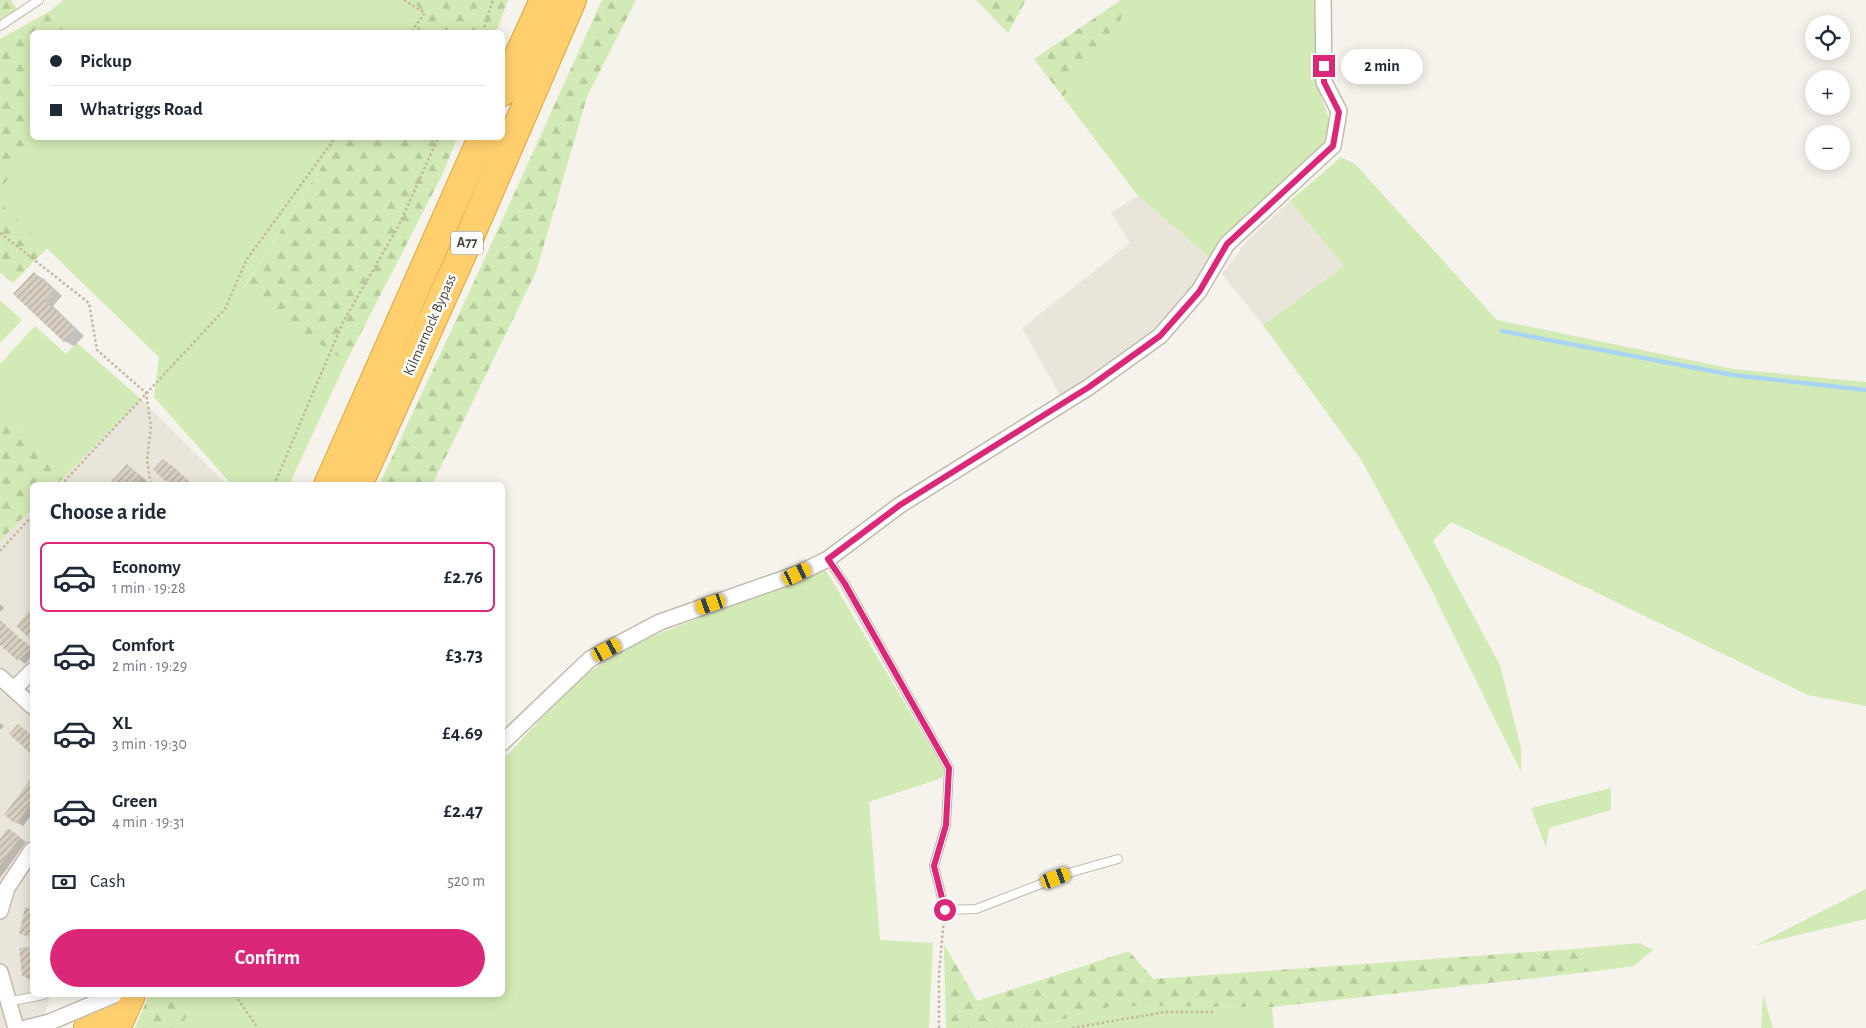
<!DOCTYPE html>
<html lang="en">
<head>
<meta charset="utf-8">
<style>
	:root { --surface:#fff; --page:#f2f2f3; --text:#1f2937; --muted:#747a83; --line:#e0e1e3; --accent:#db2777 }
	body { margin:0; font-family:"Alegreya Sans",sans-serif; background:var(--page); color:var(--text); height:100vh; display:flex; flex-direction:column; font-size:19px; white-space:nowrap }
	* { box-sizing:border-box; margin:0 }
	p { font-size:16px; color:var(--muted) }
	.icon { flex:none; width:28px; height:28px; fill:none; stroke:currentColor; stroke-width:2; stroke-linecap:round; stroke-linejoin:round }
	.map { position:relative; flex:1; overflow:hidden }
	.side { position:absolute; left:30px; top:482px; width:475px; height:515px; display:flex; flex-direction:column; background:var(--surface); border-radius:8px; box-shadow:0 2px 12px #0003 }
	.side>* { flex:none }
	.banner { position:absolute; left:30px; top:30px; width:475px; height:110px; border-radius:8px; box-shadow:0 2px 12px #0003; display:grid; align-content:center; height:110px; padding:0 20px; background:var(--surface) }
	.controls { position:absolute; left:1805px; top:15px; display:grid; gap:10px }
	.controls a { display:grid; place-items:center; width:45px; height:45px; border-radius:50%; background:var(--surface); box-shadow:0 2px 12px #0003; font-size:25px }
	.end { position:absolute; width:22px; height:22px; margin:-11px; border:6px solid #db2777; background:#fff; box-shadow:0 0 0 2px #fff }
	.from { border-radius:50% }
	.bubble { position:absolute; height:35px; border-radius:18px; background:var(--surface); box-shadow:0 2px 12px #0003; font-size:16px; font-weight:700; line-height:35px; text-align:center }
	.car { position:absolute; width:15px; height:30px; margin:-15px -8px; border-radius:6px; box-shadow:0 0 4px 1px #0007; background:linear-gradient(#f5c518 24%,#345 0 40%,#f5c518 0 76%,#345 0 86%,#f5c518 0) }
	.banner b { display:flex; align-items:center; gap:18px; height:48px; font-size:19px }
	.banner b+b { border-top:1px solid var(--line) }
	.banner i { width:12px; height:12px; background:var(--text) }
	ul { padding:0; list-style:none }
	li { display:flex; align-items:center; gap:15px; height:70px; margin:0 10px 8px; padding:0 10px; border:2px solid transparent; border-radius:8px }
	li div { flex:1 }
	li b { display:block; font-size:19px }
	li em { font-style:normal; font-weight:700 }
	li.active { border-color:var(--accent) }
	li>.icon { width:45px; height:45px; stroke-width:1.5 }
	h2 { padding:0 20px; font-size:22px; line-height:60px }
	.pay { display:flex; align-items:center; gap:12px; height:55px; padding:0 20px; font-size:19px }
	.pay p { margin-inline-start:auto }
	.primary-button { display:flex; gap:10px; margin-top:auto; padding:10px 20px }
	.primary-button a { flex:1; height:58px; border-radius:30px; background:var(--accent); color:#fff; font-size:20px; font-weight:700; line-height:58px; text-align:center }
	.map>svg:first-child { display:block }
	.residential { fill:#eae5da }
	.green { fill:#d2eab5 }
	.forest { fill:url(#forest-firs) }
	.shadow { fill:#0003 }
	.lines { fill:none; stroke-linecap:round; stroke-linejoin:round }
	.stream { stroke:#a9d4f2; stroke-width:4.5 }
	.building { fill:url(#building-hatch) }
	.lane-casing { stroke:#c2bbae; stroke-width:10 }
	.street-casing { stroke:#c2bbae; stroke-width:18 }
	.highway-casing { stroke:#e0a43c; stroke-width:30 }
	.path { stroke:#c4b79f; stroke-width:2.5; stroke-dasharray:2.5 2.5; stroke-linecap:butt }
	.lane { stroke:#fff; stroke-width:8 }
	.street { stroke:#fff; stroke-width:15 }
	.highway { stroke:#ffcf6e; stroke-width:28 }
	.street-bridge-casing { stroke:#c2bbae; stroke-width:18; stroke-linecap:butt }
	.street-bridge { stroke:#fff; stroke-width:15 }
	.route { stroke:#db2777; stroke-width:6 }
	.labels { text-anchor:middle; dominant-baseline:central; stroke-width:5; stroke-linejoin:round; paint-order:stroke }
	.shield { fill:#fff; stroke:#817c74; stroke-width:1 }
	.shield-label { font-size:14px; font-weight:bold; fill:#4b4439 }
	.street-label { font-size:15px; fill:#4b4439; stroke:#fff }
</style>
</head>
<body>
<div class="map">
<svg width="1866" height="1028" viewBox="0 0 1866 1028">
	<defs>
		<pattern id="forest-firs" width="22" height="20" patternUnits="userSpaceOnUse" patternTransform="scale(1.25)"><rect width="22" height="20" fill="#d2eab5"/><path d="M5 1l3.5 6h-7zM16 11l3.5 6h-7z" fill="#b6ca9c"/></pattern>
		<pattern id="building-hatch" width="6" height="6" patternUnits="userSpaceOnUse" patternTransform="scale(1.25)"><rect width="6" height="6" fill="#d8cfc1"/><path d="M-1 1l2-2M0 6l6-6M5 7l2-2" fill="none" stroke="#b1aa9e"/></pattern>
	</defs>
	<rect width="100%" height="100%" fill="#f6f3ec"/>
	<path class="residential" d="M 1138,196 L 1209,257 L 1187,294 L 1153,332 L 1061,397 L 1022,328 L 1130,243 L 1111,213 Z
		M 1290,201 L 1344,266 L 1263,325 L 1222,274 L 1247,241 Z
		M 141,399 L 227,485 L 56,485 Z
		M 32,509 L 32,995 L 51,995 L 41,1028 L 0,1028 L 0,541 Z"/>
	<path class="green" d="M 63,0 L 407,0 L 420,8 L 405,32 L 65,32 L 50,11 Z
		M 1135,0 L 1315,0 L 1319,90 L 1331,125 L 1323,145 L 1209,257 L 1138,196 L 1063,97 Z
		M 37,138 L 340,138 L 242,290 L 346,362 L 289,485 L 232,485 L 154,397 L 159,357 L 0,203 L 0,190 Z
		M 1341,157 L 1355,164 L 1497,320 L 1733,369 L 1866,382 L 1866,706 L 1808,695 L 1451,522 L 1433,541 L 1500,665 L 1521,748 L 1521,772 L 1428,583 L 1362,461 L 1263,325 L 1344,266 L 1290,201 Z
		M 0,300 L 22,320 L 0,343 Z
		M 35,326 L 66,354 L 77,343 L 141,399 L 71,470 L 9,418 L 0,416 L 0,364 Z
		M 825,569 L 944,769 L 942,778 L 869,802 L 880,940 L 933,943 L 929,1028 L 180,1028 L 189,1012 L 189,995 L 502,995 L 503,760 L 577,679 L 640,641 Z
		M 1611,788 L 1611,810 L 1549,828 L 1546,848 L 1531,808 Z
		M 1866,889 L 1866,919 L 1756,945 Z
		M 1640,943 L 1653,950 L 1634,966 L 1589,972 L 1573,949 Z
		M 1763,994 L 1773,1028 L 1761,1028 Z
		M 1112,1006 L 1272,1007 L 1274,1028 L 1030,1028 Z"/>
	<path class="forest" d="M 0,0 L 11,0 L 17,9 L 0,20 Z
		M 407,0 L 508,0 L 496,32 L 405,32 L 420,8 Z
		M 602,0 L 636,0 L 587,97 L 536,272 L 432,485 L 379,485 L 480,269 Z
		M 976,0 L 1026,0 L 1008,33 Z
		M 1121,0 L 1135,0 L 1063,97 L 1034,59 Z
		M 50,11 L 65,32 L 32,32 L 32,138 L 37,138 L 0,190 L 0,39 Z
		M 340,138 L 457,138 L 443,173 L 346,362 L 242,291 Z
		M 0,203 L 47,248 L 13,283 L 0,273 Z
		M 0,416 L 9,418 L 71,470 L 56,485 L 32,485 L 32,509 L 0,541 Z
		M 944,944 L 977,1001 L 1129,951 L 1153,979 L 1573,949 L 1589,972 L 1272,1007 L 1112,1006 L 1030,1028 L 946,1028 Z
		M 153,995 L 189,995 L 189,1012 L 180,1028 L 135,1028 L 148,997 Z"/>
	<path class="shadow" d="M 34,274 L 44,279 L 62,296 L 53,306 L 84,336 L 74,346 L 64,341 L 15,294 Z
		M 127,465 L 147,481 L 143,485 L 110,485 Z
		M 0,604 L 4,608 L 0,612 Z
		M 32,610 L 32,638 L 18,626 Z
		M 0,621 L 32,649 L 32,656 L 25,664 L 0,643 Z
		M 0,723 L 4,726 L 0,730 Z
		M 19,725 L 32,736 L 32,753 L 11,734 Z
		M 32,779 L 32,814 L 23,826 L 6,815 Z
		M 14,834 L 26,842 L 0,878 L 0,842 Z
		M 26,909 L 32,910 L 32,938 L 21,933 Z
		M 32,948 L 32,979 L 29,979 L 23,975 L 20,949 Z"/>
	<g class="lines">
		<path class="stream" d="M 1502,331 L 1733,375 L 1866,390"/>
	</g>
	<path class="building" d="M 34,272 L 53,290 L 44,300 L 75,329 L 64,342 L 13,294 Z
		M 163,459 L 175,468 L 193,485 L 170,485 L 153,470 Z
		M 127,464 L 141,477 L 133,485 L 108,485 Z
		M 31,609 L 32,634 L 29,638 L 16,626 Z
		M 0,620 L 31,648 L 18,661 L 0,645 Z
		M 18,724 L 32,736 L 32,755 L 9,734 Z
		M 32,777 L 32,802 L 16,824 L 4,815 Z
		M 8,828 L 20,837 L 0,866 L 0,839 Z
		M 25,907 L 32,909 L 32,937 L 19,934 Z
		M 32,947 L 32,975 L 22,976 L 19,948 Z"/>
	<g class="lines">
		<defs>
			<path id="lane" d="M 0,26 L 39,0
				M 828,559 L 845,584 L 949,768 L 946,825 L 934,866 L 945,910 L 976,909 L 1072,872 L 1118,859
				M 7,1002 L 43,995"/>
			<path id="street" d="M 0,677 L 32,706
				M 14,689 L 32,671
				M 502,743 L 590,659 L 660,622 L 797,574 L 828,559 L 900,505 L 1089,387 L 1160,336 L 1199,291 L 1227,244 L 1333,146 L 1339,111 L 1324,82 L 1323,0
				M 0,911 L 7,888 L 32,850
				M 0,972 L 16,1028
				M 26,1028 L 50,1022"/>
			<path id="highway" d="M 502,92 L 544,0
				M 328,485 L 482,138
				M 358,485 L 467,243 L 572,0
				M 88,1028 L 103,995
				M 116,1028 L 131,995"/>
		</defs>
		<use href="#lane" class="lane-casing"/>
		<use href="#street" class="street-casing"/>
		<use href="#highway" class="highway-casing"/>
		<path class="path" d="M 404,0 L 425,13 L 411,32
			M 483,32 L 493,0
			M 0,233 L 89,303 L 97,350 L 146,393 L 151,426 L 147,460 L 151,485
			M 61,485 L 225,309 L 247,259 L 335,138
			M 274,485 L 343,322 L 399,225 L 438,138
			M 0,551 L 32,516
			M 235,995 L 258,1028
			M 939,1028 L 939,972 L 944,919
			M 1072,1028 L 1165,1012 L 1215,1012"/>
		<use href="#lane" class="lane"/>
		<use href="#street" class="street"/>
		<use href="#highway" class="highway"/>
		<defs>
			<path id="street-bridge" d="M 50,1022 L 114,995"/>
		</defs>
		<use href="#street-bridge" class="street-bridge-casing"/>
		<use href="#street-bridge" class="street-bridge"/>
	</g>
	<g class="lines">
		<path class="route" d="M 945,910 L 934,866 L 946,825 L 949,768 L 845,584 L 828,559 L 900,505 L 1089,387 L 1160,336 L 1199,292 L 1227,244 L 1333,146 L 1339,112 L 1324,82 L 1324,66"/>
	</g>
	<g class="labels">
		<rect class="shield" x="451" y="231.5" width="32" height="23" rx="4"/>
		<g class="shield-label">
			<text x="467" y="243">A77</text>
		</g>
		<g class="street-label">
			<text transform="translate(430 325) rotate(-66)">Kilmarnock Bypass</text>
		</g>
	</g>
</svg>
<div class="controls">
<a><svg class="icon" aria-label="locate" viewBox="0 0 24 24"><circle cx="12" cy="12" r="6"/><path d="M12 2v4M12 18v4M2 12h4M18 12h4"/></svg></a>
<a>+</a>
<a>−</a>
</div>
<i class="end from" style="left:945px;top:910px"></i>
<i class="end" style="left:1324px;top:66px"></i>
<div class="bubble" style="left:1341px;top:49px;width:82px">2 min</div>
<i class="car" style="left:797px;top:574px;rotate:64deg"></i>
<i class="car" style="left:711px;top:604px;rotate:251deg"></i>
<i class="car" style="left:607px;top:650px;rotate:62deg"></i>
<i class="car" style="left:1056px;top:878px;rotate:69deg"></i>
<div class="banner">
<b><i class="from"></i>Pickup</b>
<b><i></i>Whatriggs Road</b>
</div>
<section class="side">
<h2>Choose a ride</h2>
<ul>
<li class="active"><svg class="icon" aria-label="car" viewBox="0 0 24 24"><path d="M5 17H2v-5l4-1 3-4h7l3 4 3 1v5h-3M9 17h6M6 11h13"/><circle cx="7" cy="17" r="2"/><circle cx="17" cy="17" r="2"/></svg><div><b>Economy</b><p>1 min · 19:28</p></div><em>£2.76</em></li>
<li><svg class="icon" aria-label="car" viewBox="0 0 24 24"><path d="M5 17H2v-5l4-1 3-4h7l3 4 3 1v5h-3M9 17h6M6 11h13"/><circle cx="7" cy="17" r="2"/><circle cx="17" cy="17" r="2"/></svg><div><b>Comfort</b><p>2 min · 19:29</p></div><em>£3.73</em></li>
<li><svg class="icon" aria-label="car" viewBox="0 0 24 24"><path d="M5 17H2v-5l4-1 3-4h7l3 4 3 1v5h-3M9 17h6M6 11h13"/><circle cx="7" cy="17" r="2"/><circle cx="17" cy="17" r="2"/></svg><div><b>XL</b><p>3 min · 19:30</p></div><em>£4.69</em></li>
<li><svg class="icon" aria-label="car" viewBox="0 0 24 24"><path d="M5 17H2v-5l4-1 3-4h7l3 4 3 1v5h-3M9 17h6M6 11h13"/><circle cx="7" cy="17" r="2"/><circle cx="17" cy="17" r="2"/></svg><div><b>Green</b><p>4 min · 19:31</p></div><em>£2.47</em></li>
</ul>
<div class="pay"><svg class="icon" aria-label="cash" viewBox="0 0 24 24"><path d="M3 7h18v10H3z"/><circle cx="12" cy="12" r="2"/></svg>Cash<p>520 m</p></div>
<div class="primary-button"><a>Confirm</a></div>
</section>
</div>
</body>
</html>
